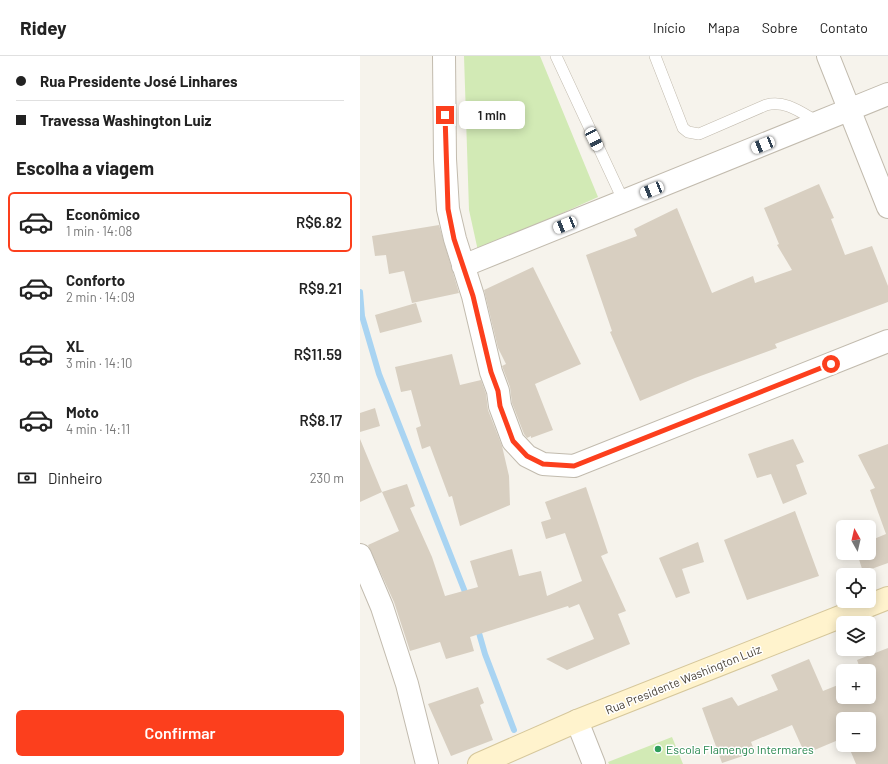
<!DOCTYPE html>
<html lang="pt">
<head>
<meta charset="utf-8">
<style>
	:root { --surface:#fff; --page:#f6f6f6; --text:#222; --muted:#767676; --line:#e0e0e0; --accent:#fc3f1d }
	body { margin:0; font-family:Barlow,sans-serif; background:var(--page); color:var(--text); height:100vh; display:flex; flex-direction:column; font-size:15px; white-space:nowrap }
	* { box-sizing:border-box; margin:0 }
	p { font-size:13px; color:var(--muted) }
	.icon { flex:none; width:22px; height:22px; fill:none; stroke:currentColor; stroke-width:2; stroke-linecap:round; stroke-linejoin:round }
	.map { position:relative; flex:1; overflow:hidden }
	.panel { display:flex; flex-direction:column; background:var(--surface); width:360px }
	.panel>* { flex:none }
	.hud { display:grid; align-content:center; height:88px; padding:0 16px; background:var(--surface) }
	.needle { width:26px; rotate:352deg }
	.fabs { position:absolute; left:476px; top:464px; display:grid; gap:8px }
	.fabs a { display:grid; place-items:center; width:40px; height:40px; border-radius:6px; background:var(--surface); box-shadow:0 2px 10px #0003; font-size:20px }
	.end { position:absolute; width:18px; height:18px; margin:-9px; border:5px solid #fc3f1d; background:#fff; box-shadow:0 0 0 2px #fff }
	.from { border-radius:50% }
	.bubble { position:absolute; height:28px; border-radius:6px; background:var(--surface); box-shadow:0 2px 10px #0003; font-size:13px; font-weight:600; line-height:28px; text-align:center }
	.car { position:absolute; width:12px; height:24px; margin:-12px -6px; border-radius:5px; box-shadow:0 0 3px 1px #0007; background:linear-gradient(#fff 24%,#345 0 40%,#fff 0 76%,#345 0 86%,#fff 0) }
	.hud b { display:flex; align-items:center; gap:14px; height:38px; font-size:15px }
	.hud b+b { border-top:1px solid var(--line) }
	.hud i { width:10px; height:10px; background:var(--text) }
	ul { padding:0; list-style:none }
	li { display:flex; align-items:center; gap:12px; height:60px; margin:0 8px 6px; padding:0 8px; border:2px solid transparent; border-radius:6px }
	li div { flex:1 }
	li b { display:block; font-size:15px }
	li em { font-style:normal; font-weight:600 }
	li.active { border-color:var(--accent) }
	li>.icon { width:36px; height:36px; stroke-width:1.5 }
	h2 { padding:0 16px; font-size:18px; line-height:48px }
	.pay { display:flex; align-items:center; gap:10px; height:44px; padding:0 16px; font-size:15px }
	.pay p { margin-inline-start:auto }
	.cta { display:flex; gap:8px; margin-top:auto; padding:8px 16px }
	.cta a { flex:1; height:46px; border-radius:6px; background:var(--accent); color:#fff; font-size:16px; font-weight:600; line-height:46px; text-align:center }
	header { display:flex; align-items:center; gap:24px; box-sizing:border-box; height:56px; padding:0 20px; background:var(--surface); border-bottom:1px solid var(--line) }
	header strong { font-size:19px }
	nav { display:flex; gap:22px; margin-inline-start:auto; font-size:14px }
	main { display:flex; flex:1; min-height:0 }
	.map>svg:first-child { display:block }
	.green { fill:#d2eab5 }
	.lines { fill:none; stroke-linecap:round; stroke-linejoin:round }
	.stream { stroke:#a9d4f2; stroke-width:6 }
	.building { fill:#d8cfc1 }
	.lane-casing { stroke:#c2bbae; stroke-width:12 }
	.street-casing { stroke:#c2bbae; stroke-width:24 }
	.secondary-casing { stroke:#d6c79b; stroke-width:24 }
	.lane { stroke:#fff; stroke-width:11 }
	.street { stroke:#fff; stroke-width:22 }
	.secondary { stroke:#fff3cd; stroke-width:22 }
	.route { stroke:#fc3f1d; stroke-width:5 }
	.leisure-dot { fill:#2e9e5b; stroke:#fff; stroke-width:1.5 }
	.labels { text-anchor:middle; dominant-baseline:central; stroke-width:3; stroke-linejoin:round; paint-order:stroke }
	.street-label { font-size:12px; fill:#4b4439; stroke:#fff }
	.leisure-label { font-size:12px; fill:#27864d; stroke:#fff; text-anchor:start }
</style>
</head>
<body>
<header>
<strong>Ridey</strong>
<nav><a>Início</a><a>Mapa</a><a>Sobre</a><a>Contato</a></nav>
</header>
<main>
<section class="panel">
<div class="hud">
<b><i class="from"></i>Rua Presidente José Linhares</b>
<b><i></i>Travessa Washington Luiz</b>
</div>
<h2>Escolha a viagem</h2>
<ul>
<li class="active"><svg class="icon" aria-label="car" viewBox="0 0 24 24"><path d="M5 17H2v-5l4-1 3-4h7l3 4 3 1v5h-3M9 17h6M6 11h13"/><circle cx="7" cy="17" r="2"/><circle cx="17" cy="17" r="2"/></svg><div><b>Econômico</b><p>1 min · 14:08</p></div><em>R$6.82</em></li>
<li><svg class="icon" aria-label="car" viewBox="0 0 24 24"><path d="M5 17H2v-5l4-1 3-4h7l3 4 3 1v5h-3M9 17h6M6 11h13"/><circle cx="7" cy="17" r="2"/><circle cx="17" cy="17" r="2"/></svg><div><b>Conforto</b><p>2 min · 14:09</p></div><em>R$9.21</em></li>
<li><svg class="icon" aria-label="car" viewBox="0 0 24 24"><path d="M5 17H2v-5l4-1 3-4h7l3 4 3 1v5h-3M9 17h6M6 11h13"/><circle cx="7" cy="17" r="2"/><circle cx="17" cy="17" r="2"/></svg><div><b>XL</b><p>3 min · 14:10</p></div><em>R$11.59</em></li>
<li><svg class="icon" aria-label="car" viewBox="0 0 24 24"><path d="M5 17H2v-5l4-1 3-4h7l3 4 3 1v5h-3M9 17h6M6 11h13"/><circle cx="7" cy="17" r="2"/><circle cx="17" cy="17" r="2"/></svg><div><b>Moto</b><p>4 min · 14:11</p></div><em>R$8.17</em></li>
</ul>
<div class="pay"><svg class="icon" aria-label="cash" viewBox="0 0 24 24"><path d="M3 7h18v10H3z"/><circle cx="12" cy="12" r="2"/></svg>Dinheiro<p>230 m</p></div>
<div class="cta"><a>Confirmar</a></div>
</section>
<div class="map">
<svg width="528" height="708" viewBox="0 0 528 708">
	<rect width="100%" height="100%" fill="#f6f3ec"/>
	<path class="green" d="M 104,0 L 180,0 L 238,141 L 118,195 L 109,154 Z
		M 312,681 L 323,708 L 249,708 L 248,706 Z"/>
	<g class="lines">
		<path class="stream" d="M 0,236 L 2,260 L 19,318 L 107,541
			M 117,570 L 125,598 L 154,674"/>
	</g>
	<path class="building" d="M 459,128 L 474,162 L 471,163 L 485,199 L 512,190 L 528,230 L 528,246 L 415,288 L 417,292 L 335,322 L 280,345 L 250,276 L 252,275 L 226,199 L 277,180 L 274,173 L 317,152 L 352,237 L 393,220 L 395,227 L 432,214 L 417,189 L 419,188 L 404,152 Z
		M 79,169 L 99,237 L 52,247 L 44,215 L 29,218 L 26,199 L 15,200 L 12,180 Z
		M 173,211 L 221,308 L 175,328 L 193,374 L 171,382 L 171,380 L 167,382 L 164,378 L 152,347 L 150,331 L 142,310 L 146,308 L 138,292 L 124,234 Z
		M 56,247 L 62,266 L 20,277 L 15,259 Z
		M 92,298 L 100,329 L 121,324 L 126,338 L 128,354 L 142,390 L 149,420 L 150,449 L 100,470 L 92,440 L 89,441 L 70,390 L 62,393 L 56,372 L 61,370 L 51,334 L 41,336 L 35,311 Z
		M 15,352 L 20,370 L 0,376 L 0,357 Z
		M 0,383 L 22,436 L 0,446 Z
		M 433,383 L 444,406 L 436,409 L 447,438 L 423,448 L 411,418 L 397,422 L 388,398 Z
		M 528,388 L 528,507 L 503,516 L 497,497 L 509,497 L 509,485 L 526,478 L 510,434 L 515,432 L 498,399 Z
		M 47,428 L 55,450 L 50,452 L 72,501 L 85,540 L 118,531 L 110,505 L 152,493 L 159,520 L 181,515 L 187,540 L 222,525 L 205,477 L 186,483 L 181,466 L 191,463 L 185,446 L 226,431 L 248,497 L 241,500 L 266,555 L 258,558 L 270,588 L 207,614 L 186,603 L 234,583 L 219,548 L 209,552 L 208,550 L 110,581 L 114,595 L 86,603 L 80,586 L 50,595 L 34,546 L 8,489 L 39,475 L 22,436 Z
		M 435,455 L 459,520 L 387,544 L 364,484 Z
		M 338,486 L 344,506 L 322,513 L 330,537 L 316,542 L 299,502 Z
		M 528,592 L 528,708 L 496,708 L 488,689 L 509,689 L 509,663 L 483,663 L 483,682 L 445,698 L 432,669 L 391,686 L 395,696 L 362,707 L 342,652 L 372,641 L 378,650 L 418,634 L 411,619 L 449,603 L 463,635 L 483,627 L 483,641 L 509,641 L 509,615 L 501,615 L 497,604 Z
		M 118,631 L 124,647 L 120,649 L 133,684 L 91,700 L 68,648 Z"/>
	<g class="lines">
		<defs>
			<path id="lane" d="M 196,0 L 264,146
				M 295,0 L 323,72 L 328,76 L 339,78 L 406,49 C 426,44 440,56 458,66"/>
			<path id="street" d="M 84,0 L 85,103 L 88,153 L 95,183 L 113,240 L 131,316 L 138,335 L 140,350 L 153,385 L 167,400 L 183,408 L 214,410 L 528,285
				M 468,0 L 528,151
				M 103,210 L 528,38
				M 0,499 L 22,551 L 47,628 L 67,708
				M 217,665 L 234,708"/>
			<path id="secondary" d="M 119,708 L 217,665 L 528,542"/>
		</defs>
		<use href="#lane" class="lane-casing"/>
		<use href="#street" class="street-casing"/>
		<use href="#secondary" class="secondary-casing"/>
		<use href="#lane" class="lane"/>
		<use href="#street" class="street"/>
		<use href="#secondary" class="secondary"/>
	</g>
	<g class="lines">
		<path class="route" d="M 85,59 L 88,153 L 94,183 L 113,240 L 131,316 L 138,335 L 140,350 L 153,385 L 167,400 L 183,408 L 214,410 L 471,308"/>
	</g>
	<circle class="leisure-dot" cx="298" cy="693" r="4"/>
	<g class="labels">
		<g class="street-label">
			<text transform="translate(323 623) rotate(-22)">Rua Presidente Washington Luiz</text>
		</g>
		<g class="leisure-label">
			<text x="306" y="693">Escola Flamengo Intermares</text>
		</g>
	</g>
</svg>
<div class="fabs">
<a><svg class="needle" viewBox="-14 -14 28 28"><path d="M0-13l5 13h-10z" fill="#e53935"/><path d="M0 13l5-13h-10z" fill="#767676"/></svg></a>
<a><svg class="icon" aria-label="locate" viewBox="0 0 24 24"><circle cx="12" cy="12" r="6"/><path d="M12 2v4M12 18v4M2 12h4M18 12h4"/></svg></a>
<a><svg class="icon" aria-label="layers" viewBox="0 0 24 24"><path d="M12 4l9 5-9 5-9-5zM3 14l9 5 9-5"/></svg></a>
<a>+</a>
<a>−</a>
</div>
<i class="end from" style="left:471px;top:308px"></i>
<i class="end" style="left:85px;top:59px"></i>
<div class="bubble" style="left:99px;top:45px;width:66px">1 min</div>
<i class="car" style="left:234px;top:83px;rotate:154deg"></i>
<i class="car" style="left:403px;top:89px;rotate:248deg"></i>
<i class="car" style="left:292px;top:134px;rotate:248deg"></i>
<i class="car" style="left:205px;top:169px;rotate:248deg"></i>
</div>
</main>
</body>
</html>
